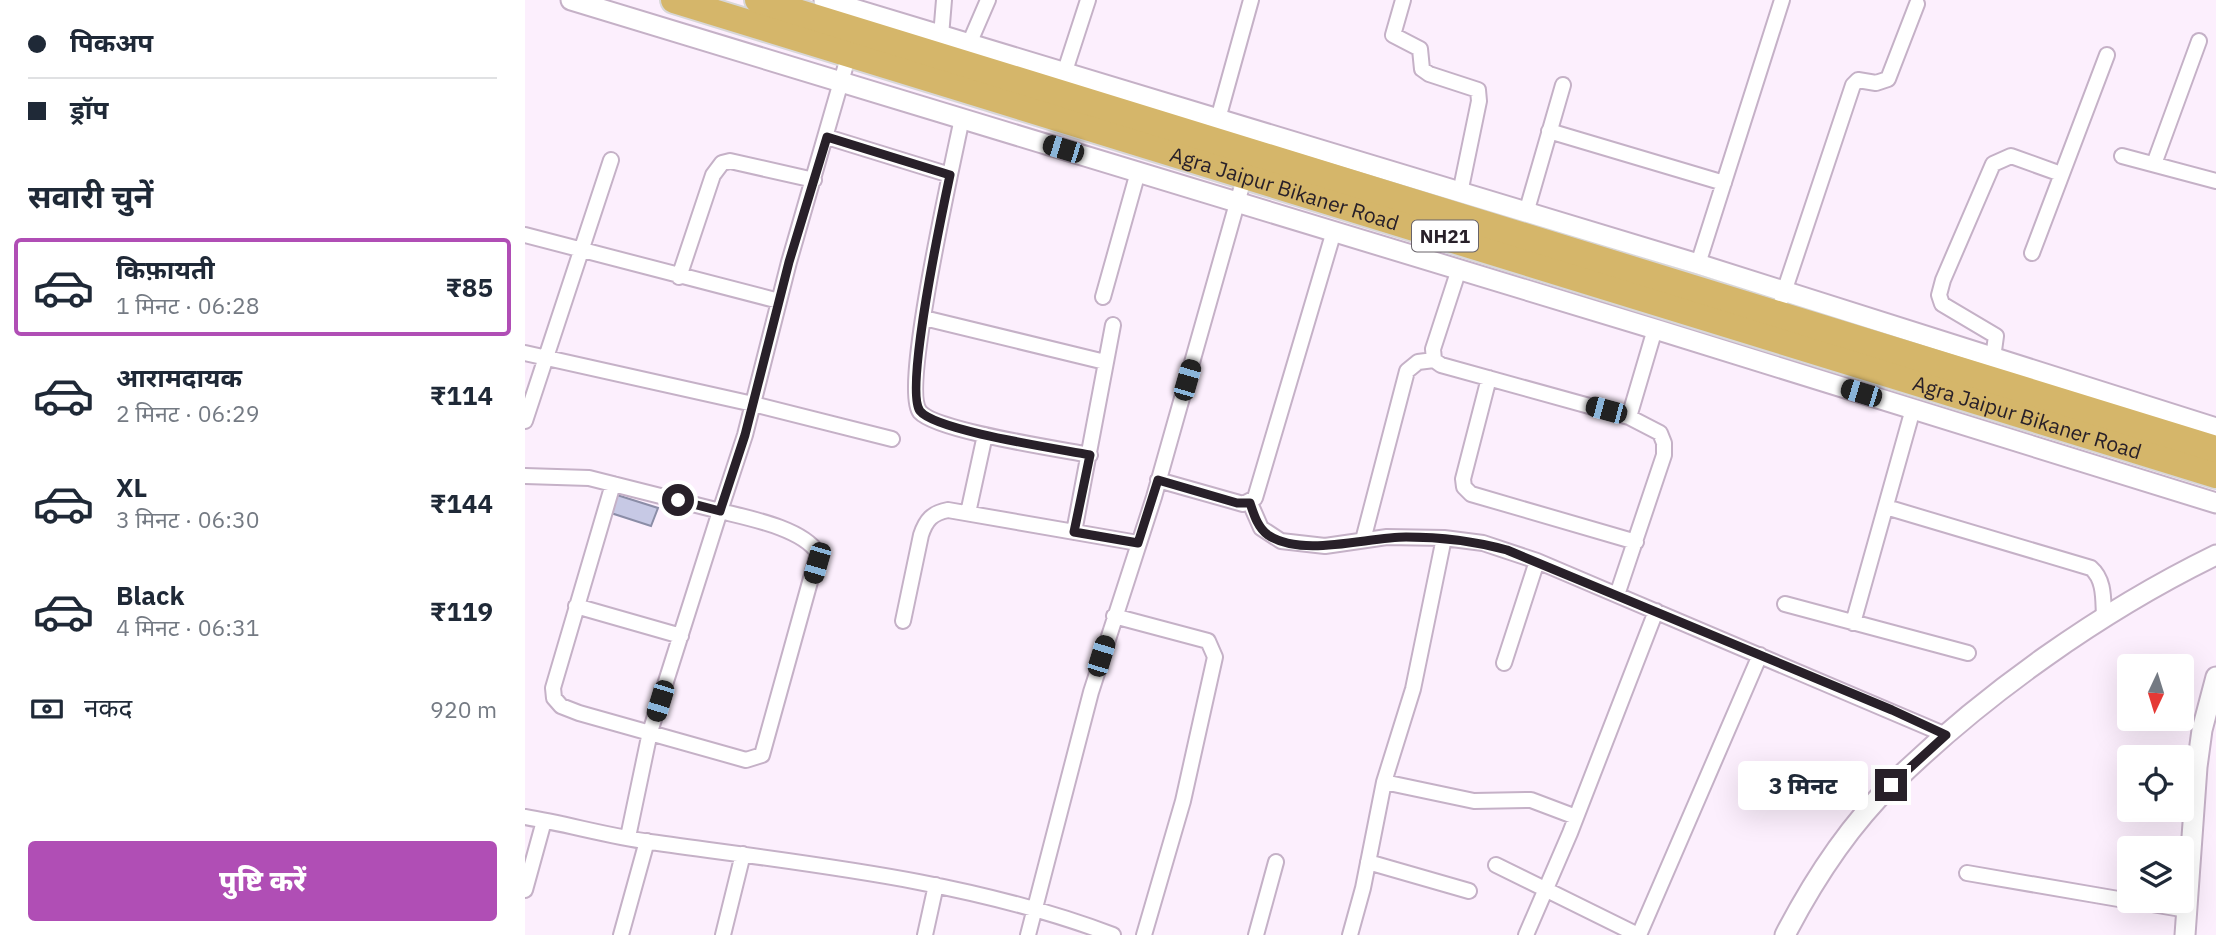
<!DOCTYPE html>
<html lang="hi">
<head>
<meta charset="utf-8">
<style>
	:root { --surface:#fff; --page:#f6f6f7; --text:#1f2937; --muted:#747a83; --line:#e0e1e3; --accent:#b04eb5 }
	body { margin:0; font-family:"IBM Plex Sans","Noto Sans Devanagari",sans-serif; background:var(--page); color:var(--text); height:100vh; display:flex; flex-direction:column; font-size:26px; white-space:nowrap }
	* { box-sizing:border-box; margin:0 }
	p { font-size:23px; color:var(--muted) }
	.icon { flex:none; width:38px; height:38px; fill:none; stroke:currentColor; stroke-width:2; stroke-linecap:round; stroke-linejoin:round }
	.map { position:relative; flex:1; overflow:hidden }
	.panel { display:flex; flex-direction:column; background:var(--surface); width:525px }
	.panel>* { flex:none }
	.hud { display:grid; align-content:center; height:154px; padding:0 28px; background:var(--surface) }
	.needle { width:46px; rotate:184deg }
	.tools { position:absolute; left:1592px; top:654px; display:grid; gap:14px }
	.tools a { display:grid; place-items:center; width:77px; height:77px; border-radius:7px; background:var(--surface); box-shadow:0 7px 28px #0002; font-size:35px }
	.end { position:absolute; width:32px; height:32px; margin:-16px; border:9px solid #282029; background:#fff; box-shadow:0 0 0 4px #fff }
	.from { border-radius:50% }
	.bubble { position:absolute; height:49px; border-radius:7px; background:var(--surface); box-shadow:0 7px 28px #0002; font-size:23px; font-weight:800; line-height:49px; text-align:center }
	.car { position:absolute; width:21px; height:42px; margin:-21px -10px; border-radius:9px; box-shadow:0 0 5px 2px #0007; background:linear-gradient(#222 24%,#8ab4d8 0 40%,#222 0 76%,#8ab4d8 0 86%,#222 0) }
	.hud b { display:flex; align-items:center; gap:24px; height:66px; font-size:26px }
	.hud b+b { border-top:2px solid var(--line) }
	.hud i { width:18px; height:18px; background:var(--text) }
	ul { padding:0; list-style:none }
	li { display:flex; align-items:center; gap:21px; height:98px; margin:0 14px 10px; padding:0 14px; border:4px solid transparent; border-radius:7px }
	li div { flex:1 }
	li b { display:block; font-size:26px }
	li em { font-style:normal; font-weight:800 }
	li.on { border-color:var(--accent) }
	li>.icon { width:63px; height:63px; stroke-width:1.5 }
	h2 { padding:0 28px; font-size:32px; line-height:84px }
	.pay { display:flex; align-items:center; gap:18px; height:77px; padding:0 28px; font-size:26px }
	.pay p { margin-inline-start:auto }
	.button { display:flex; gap:14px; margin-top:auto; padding:14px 28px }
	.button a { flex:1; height:80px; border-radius:7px; background:var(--accent); color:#fff; font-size:28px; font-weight:800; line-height:80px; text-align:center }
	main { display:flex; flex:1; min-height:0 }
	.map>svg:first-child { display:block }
	.building { fill:#c7c9e5; stroke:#8b8da7; stroke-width:2 }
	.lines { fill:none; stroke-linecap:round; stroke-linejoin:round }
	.street-casing { stroke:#c5b1c7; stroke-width:18 }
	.secondary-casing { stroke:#c5b1c7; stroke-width:23 }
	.highway-casing { stroke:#d8d7d8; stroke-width:30 }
	.street { stroke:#fff; stroke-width:14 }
	.secondary { stroke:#fff; stroke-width:19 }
	.highway { stroke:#d5b66a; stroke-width:26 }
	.route { stroke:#282029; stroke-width:9 }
	.labels { text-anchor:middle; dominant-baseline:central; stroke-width:5; stroke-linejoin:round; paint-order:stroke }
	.shield { fill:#fff; stroke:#686369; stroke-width:2 }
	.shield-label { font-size:19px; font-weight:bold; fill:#282029 }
	.street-label { font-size:21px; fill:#282029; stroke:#fff }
</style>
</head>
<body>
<main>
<section class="panel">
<div class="hud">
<b><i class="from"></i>पिकअप</b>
<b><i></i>ड्रॉप</b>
</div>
<h2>सवारी चुनें</h2>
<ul>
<li class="on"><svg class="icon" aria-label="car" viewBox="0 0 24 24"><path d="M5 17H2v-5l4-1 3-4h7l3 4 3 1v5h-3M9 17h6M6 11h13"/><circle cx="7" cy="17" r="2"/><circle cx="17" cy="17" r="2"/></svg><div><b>किफ़ायती</b><p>1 मिनट · 06:28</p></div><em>₹85</em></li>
<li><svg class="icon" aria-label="car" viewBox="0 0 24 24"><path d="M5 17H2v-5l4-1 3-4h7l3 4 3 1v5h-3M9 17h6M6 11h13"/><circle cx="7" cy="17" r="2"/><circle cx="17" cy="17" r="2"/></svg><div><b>आरामदायक</b><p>2 मिनट · 06:29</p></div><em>₹114</em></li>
<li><svg class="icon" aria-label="car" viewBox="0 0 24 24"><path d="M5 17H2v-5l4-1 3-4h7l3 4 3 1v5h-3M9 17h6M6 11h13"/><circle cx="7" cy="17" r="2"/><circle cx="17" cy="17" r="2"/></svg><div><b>XL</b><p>3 मिनट · 06:30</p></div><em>₹144</em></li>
<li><svg class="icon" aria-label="car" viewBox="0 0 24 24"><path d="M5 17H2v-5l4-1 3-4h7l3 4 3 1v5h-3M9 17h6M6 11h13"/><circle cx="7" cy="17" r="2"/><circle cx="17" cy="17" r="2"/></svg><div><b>Black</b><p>4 मिनट · 06:31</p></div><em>₹119</em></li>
</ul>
<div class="pay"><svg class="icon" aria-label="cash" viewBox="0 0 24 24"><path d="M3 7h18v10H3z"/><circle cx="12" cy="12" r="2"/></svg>नकद<p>920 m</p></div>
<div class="button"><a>पुष्टि करें</a></div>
</section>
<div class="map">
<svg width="1691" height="935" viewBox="0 0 1691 935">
	<rect width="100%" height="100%" fill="#fceffd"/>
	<path class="building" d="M 92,495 L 133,508 L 126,526 L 86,513 Z"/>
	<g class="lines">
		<defs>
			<path id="street" d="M 878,0 L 868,35 L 895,49 L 897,69 L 904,74 L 953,90 L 954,101 L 935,193
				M 416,36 L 419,0
				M 444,44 L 463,0
				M 539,74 L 563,0
				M 437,118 C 429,158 376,389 395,412 C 412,431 534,449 565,455
				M 693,119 L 726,0
				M 1024,131 L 1199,183
				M 302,137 L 425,175
				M 1597,156 L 1691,181
				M 1629,164 L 1674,41
				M 1001,213 L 1038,85
				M 0,235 L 254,301
				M 1507,253 L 1582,55
				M 1173,264 L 1257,0
				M 934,269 L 908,349 L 909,360 L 916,365 L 1104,417 L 1135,433 L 1139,443 L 1139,455 L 1092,595
				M 154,277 L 188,175 L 197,163 L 205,161 L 289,180
				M 578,297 L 613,172
				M 1257,298 L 1328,85 L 1333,80 L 1351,83 L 1363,79 L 1392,4
				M 399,318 L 580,362
				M 0,353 L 228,404 L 367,439
				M 1468,358 L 1471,336 L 1417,304 L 1414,295 L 1418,280 L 1468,164 L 1486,156 L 1536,174
				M 964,378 L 938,479 L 939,487 L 946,494 L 1111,542
				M 1104,417 L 1130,329
				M 0,421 L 86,160
				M 0,476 L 64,478 L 195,511 L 220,435 L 264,262 L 324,54
				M 633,480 L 718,504 L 730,498 L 809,231
				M 88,484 L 28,688 L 29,698 L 36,706 L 54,713 L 221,760 L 237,755 L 293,553 C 277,528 223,518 195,511 L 125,732 L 103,837
				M 725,503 L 736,528 L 756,541 L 800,546 L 862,537 L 919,538
				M 1361,507 L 1566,568 C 1580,580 1578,600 1579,617
				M 443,513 L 460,435
				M 549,532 L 588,325
				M 838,540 L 882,371 L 893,362 L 909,360
				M 1260,604 L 1443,653
				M 51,606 L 156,636
				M 589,616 L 683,641 L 690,657 L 658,801 L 619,935
				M 378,621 L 396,535 C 401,520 407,513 423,510 L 613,543
				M 1328,623 L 1388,409
				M 979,663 L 1012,561
				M 859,782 L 949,801 L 1006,800 L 1051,817
				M 0,817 C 42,824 83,836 125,842 C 281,864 440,879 588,935
				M 843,862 L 944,891
				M 971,865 L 1113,935
				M 1442,873 L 1605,901
				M 0,890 L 19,821
				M 1609,901 L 1662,910
				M 96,935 L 122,841
				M 198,935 L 218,854
				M 400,935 L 411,885
				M 503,935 L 566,692 L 629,497 L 720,175
				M 731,935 L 751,862
				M 825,935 L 838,888 L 859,782 L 888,689 L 919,538 L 958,543 L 1012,561 L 1421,735
				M 1001,935 L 1045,833 L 1131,611
				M 1114,935 L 1235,655"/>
			<path id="secondary" d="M 46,0 L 1130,329 L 1691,503
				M 299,0 L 1173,264 L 1691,428
				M 1260,935 C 1288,881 1323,827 1367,784 C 1459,694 1576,611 1691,555
				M 1660,935 L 1672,767 L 1677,730 L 1691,677"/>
			<g id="highway">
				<path id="s1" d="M 149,0 L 1691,475"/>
				<path d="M 233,0 L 1691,449"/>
			</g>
		</defs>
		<use href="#street" class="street-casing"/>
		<use href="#secondary" class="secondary-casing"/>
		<use href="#highway" class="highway-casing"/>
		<use href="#street" class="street"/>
		<use href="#secondary" class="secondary"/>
		<use href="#highway" class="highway"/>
	</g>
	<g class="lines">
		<path class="route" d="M 153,500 L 195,511 L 220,435 L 264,262 L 302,137 L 425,175 C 418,208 379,391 395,411 C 411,431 535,449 565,455 L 549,532 L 613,543 L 633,480 L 712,503 L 725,503 C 729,515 733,528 743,535 C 778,558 842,537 881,537 C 916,537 949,541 982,550 L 1367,710 L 1421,735 L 1366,785"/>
	</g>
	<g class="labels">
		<rect class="shield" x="887" y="220.5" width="66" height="31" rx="5"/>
		<g class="shield-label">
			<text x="920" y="236">NH21</text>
		</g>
		<g class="street-label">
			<text stroke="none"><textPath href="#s1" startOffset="639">Agra Jaipur Bikaner Road</textPath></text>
			<text stroke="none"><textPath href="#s1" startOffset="1416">Agra Jaipur Bikaner Road</textPath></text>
		</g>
	</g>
</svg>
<div class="tools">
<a><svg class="needle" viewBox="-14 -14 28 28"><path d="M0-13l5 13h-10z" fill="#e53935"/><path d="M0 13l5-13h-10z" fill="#747a83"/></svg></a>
<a><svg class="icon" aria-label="locate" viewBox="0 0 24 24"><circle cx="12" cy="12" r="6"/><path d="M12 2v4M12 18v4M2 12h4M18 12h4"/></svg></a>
<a><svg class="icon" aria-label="layers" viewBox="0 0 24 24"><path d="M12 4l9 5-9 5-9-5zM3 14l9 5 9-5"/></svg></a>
</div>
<i class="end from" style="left:153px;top:500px"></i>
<i class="end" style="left:1366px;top:785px"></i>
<div class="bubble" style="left:1213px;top:761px;width:130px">3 मिनट</div>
<i class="car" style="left:538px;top:149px;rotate:287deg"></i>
<i class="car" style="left:662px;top:380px;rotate:16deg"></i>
<i class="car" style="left:1336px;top:393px;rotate:287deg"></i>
<i class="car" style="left:1081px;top:410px;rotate:285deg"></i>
<i class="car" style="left:292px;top:563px;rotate:196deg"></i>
<i class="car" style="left:576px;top:656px;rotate:17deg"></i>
<i class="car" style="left:135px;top:701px;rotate:197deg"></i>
</div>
</main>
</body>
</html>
